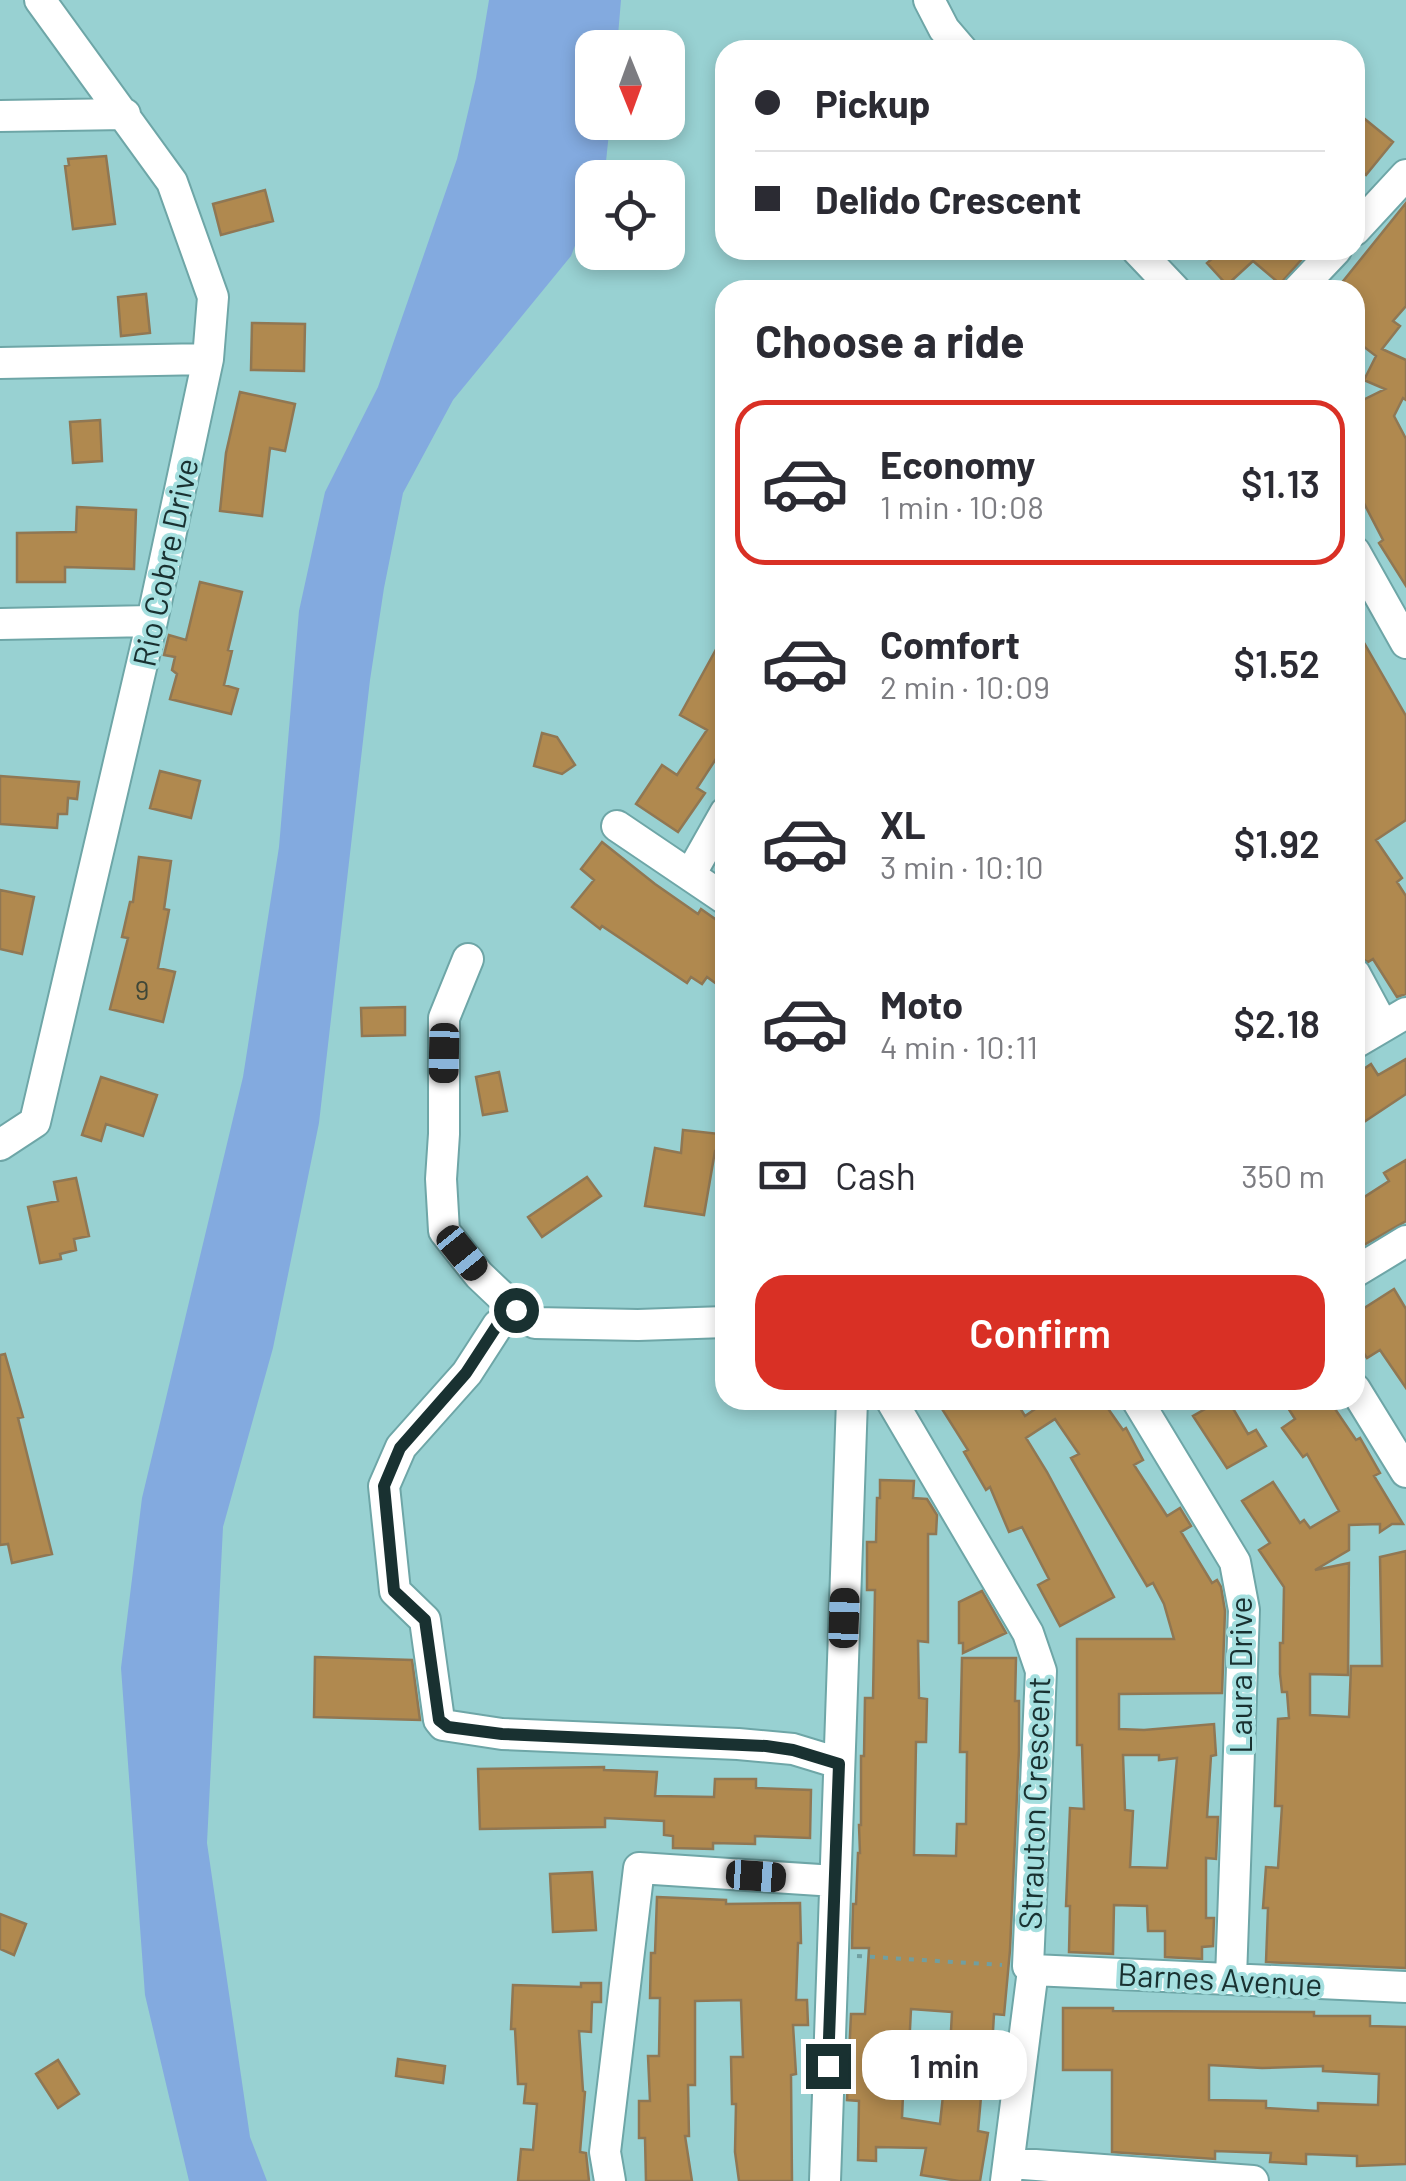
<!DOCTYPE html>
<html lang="en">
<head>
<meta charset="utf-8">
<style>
	:root { --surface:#fff; --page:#f2f2f3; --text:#2b2b33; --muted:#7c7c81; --line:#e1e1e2; --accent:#d93025 }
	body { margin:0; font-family:Barlow,sans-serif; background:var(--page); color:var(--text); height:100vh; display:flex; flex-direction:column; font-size:38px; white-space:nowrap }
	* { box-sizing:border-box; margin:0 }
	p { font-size:32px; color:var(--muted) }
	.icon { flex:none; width:55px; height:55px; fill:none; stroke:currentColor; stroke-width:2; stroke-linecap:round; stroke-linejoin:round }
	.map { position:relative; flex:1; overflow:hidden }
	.side { position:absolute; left:715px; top:280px; width:650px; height:1130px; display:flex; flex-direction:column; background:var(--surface); border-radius:30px; box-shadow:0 5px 15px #0003 }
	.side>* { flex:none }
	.hud { position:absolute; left:715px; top:40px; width:650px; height:220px; border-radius:30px; box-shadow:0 5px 15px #0003; display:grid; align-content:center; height:220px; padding:0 40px; background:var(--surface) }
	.needle { width:65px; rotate:179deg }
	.tools { position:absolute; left:575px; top:30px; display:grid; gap:20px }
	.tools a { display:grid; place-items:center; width:110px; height:110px; border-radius:20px; background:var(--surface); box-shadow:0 5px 15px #0003; font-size:50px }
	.end { position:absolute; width:45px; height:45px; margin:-22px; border:12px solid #193131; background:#fff; box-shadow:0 0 0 5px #fff }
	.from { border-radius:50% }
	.bubble { position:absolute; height:70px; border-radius:30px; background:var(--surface); box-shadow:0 5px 15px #0003; font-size:32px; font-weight:600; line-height:70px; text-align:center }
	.car { position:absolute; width:30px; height:60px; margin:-30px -15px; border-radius:12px; box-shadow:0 0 8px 2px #0007; background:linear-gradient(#222 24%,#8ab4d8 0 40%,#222 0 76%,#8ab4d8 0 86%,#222 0) }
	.hud b { display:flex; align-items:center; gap:35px; height:95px; font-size:38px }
	.hud b+b { border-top:2px solid var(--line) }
	.hud i { width:25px; height:25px; background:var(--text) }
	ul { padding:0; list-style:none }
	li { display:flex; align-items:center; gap:30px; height:165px; margin:0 20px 15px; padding:0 20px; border:5px solid transparent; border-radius:30px }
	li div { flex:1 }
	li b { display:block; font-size:38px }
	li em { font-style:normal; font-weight:600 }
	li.current { border-color:var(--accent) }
	li>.icon { width:90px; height:90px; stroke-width:1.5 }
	h2 { padding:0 40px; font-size:45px; line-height:120px }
	.pay { display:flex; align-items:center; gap:25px; height:110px; padding:0 40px; font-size:38px }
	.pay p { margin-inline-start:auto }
	.cta { display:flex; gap:20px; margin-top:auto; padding:20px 40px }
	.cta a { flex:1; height:115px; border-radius:30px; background:var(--accent); color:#fff; font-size:40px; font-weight:600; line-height:115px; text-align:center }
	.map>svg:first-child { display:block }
	.water { fill:#83aadf }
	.building { fill:#b0894f; stroke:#907753; stroke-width:2.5; fill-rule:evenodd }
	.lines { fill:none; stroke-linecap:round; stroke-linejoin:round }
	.minor-casing { stroke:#6ea6a7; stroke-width:34 }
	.path { stroke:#719fa0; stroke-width:4; stroke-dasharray:5 8; stroke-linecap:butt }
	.minor { stroke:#fff; stroke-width:30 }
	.route { stroke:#193131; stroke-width:12 }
	.labels { text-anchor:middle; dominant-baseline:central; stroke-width:8; stroke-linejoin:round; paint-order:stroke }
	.number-label { font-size:28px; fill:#3f4738 }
	.street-label { font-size:32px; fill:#193131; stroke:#a5dfdf }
</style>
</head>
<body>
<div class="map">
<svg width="1406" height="2181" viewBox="0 0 1406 2181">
	<rect width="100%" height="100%" fill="#98d1d2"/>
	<path class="water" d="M 489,0 L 621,0 L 617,47 L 592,48 L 592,122 L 610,123 L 605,171 L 603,177 L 592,178 L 592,202 L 571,256 L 453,400 L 403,493 L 384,588 L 370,680 L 319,1123 L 273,1348 L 223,1527 L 207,1843 L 250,2137 L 267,2181 L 189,2181 L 145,1995 L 121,1668 L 142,1498 L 243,1077 L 279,847 L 299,611 L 325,492 L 378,387 L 457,159 L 476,78 Z"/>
	<path class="building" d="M 1355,111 L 1393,142 L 1366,175 L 1355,165 Z
		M 106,156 L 115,224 L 73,229 L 65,166 L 69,165 L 68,159 Z
		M 265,190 L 273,221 L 221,235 L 213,204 Z
		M 1406,203 L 1406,306 L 1393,321 L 1400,326 L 1382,349 L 1406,360 L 1406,400 L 1403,398 L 1394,416 L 1406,439 L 1406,586 L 1379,543 L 1383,540 L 1355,486 L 1355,404 L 1385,389 L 1364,380 L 1376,356 L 1355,340 L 1355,290 L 1336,290 Z
		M 1222,250 L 1310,250 L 1280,284 L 1253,261 L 1227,285 L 1207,263 Z
		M 146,294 L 150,333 L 121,336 L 118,297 Z
		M 252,323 L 305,324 L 304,371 L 251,370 Z
		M 240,392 L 295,404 L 285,451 L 270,448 L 262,516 L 220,511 L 226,453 Z
		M 100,420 L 102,461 L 73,463 L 70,422 Z
		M 77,507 L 136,510 L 134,569 L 65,567 L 65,582 L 17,582 L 17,533 L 76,532 Z
		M 200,582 L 242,592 L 228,650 L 232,651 L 224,685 L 238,689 L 231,714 L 170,699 L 177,674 L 172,670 L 175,657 L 164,655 L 169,635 L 186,640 Z
		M 1355,627 L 1406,716 L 1406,820 L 1376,840 L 1402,878 L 1397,882 L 1406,896 L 1406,994 L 1397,997 L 1373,959 L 1368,962 L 1355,955 Z
		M 725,633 L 725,745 L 697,788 L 705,793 L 678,832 L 636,804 L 662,765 L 677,775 L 707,730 L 680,715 Z
		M 542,733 L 557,737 L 575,765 L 562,774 L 534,766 Z
		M 160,771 L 200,781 L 191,818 L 150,808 Z
		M 0,776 L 79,782 L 77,799 L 68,798 L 67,814 L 58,814 L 57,828 L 0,824 Z
		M 602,842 L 655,884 L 698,914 L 701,909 L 725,926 L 725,990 L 707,977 L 702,984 L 691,977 L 687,983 L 602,926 L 600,929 L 572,907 L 594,880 L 581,869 Z
		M 139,857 L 171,861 L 164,909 L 169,910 L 158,968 L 175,972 L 163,1022 L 110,1009 L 128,938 L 122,937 L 130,902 L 133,902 Z
		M 0,890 L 34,897 L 22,954 L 0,949 Z
		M 405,1007 L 405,1035 L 362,1036 L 361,1008 Z
		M 1406,1059 L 1406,1094 L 1355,1128 L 1355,1075 L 1371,1064 L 1378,1075 Z
		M 499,1072 L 507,1111 L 483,1115 L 476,1077 Z
		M 101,1077 L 157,1095 L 143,1136 L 106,1124 L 101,1141 L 82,1135 Z
		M 683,1130 L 720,1134 L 718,1151 L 715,1151 L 704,1215 L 645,1206 L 655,1148 L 681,1153 Z
		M 1406,1160 L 1406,1221 L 1355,1250 L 1355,1203 L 1389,1181 L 1384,1173 Z
		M 587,1177 L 601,1196 L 542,1237 L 528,1217 Z
		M 76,1178 L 89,1236 L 74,1239 L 76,1250 L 60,1254 L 61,1259 L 40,1263 L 28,1207 L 58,1201 L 54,1182 Z
		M 1394,1289 L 1406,1309 L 1406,1388 L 1380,1350 L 1367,1358 L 1355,1340 L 1355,1314 Z
		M 5,1354 L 23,1417 L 18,1418 L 52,1554 L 12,1563 L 8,1544 L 0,1545 L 0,1355 Z
		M 956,1400 L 1015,1400 L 1025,1416 L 1044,1403 L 1042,1400 L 1102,1400 L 1123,1430 L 1126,1428 L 1143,1460 L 1134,1465 L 1167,1516 L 1180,1508 L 1191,1526 L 1181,1532 L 1212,1583 L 1217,1580 L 1221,1587 L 1225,1611 L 1222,1693 L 1119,1694 L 1119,1729 L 1144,1730 L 1214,1724 L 1216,1755 L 1211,1756 L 1207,1817 L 1218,1817 L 1216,1859 L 1206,1858 L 1206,1918 L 1214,1918 L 1213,1946 L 1202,1947 L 1202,1959 L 1165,1957 L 1165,1931 L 1148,1931 L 1147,1906 L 1114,1905 L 1113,1954 L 1069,1952 L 1070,1906 L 1066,1906 L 1070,1808 L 1084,1809 L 1082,1745 L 1077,1745 L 1077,1639 L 1174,1639 L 1164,1604 L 1153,1583 L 1147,1586 L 1071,1458 L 1079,1454 L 1055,1419 L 1026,1438 L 1047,1472 L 1114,1597 L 1060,1626 L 1038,1585 L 1049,1579 L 1022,1527 L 1009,1532 L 990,1487 L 986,1490 L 964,1452 L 968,1450 L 942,1409 ZM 1123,1755 L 1159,1755 L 1159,1760 L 1177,1758 L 1167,1868 L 1130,1867 L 1133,1811 L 1125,1810 Z
		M 1221,1400 L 1228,1400 L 1248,1434 L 1256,1430 L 1266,1446 L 1227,1468 L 1193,1416 Z
		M 1283,1400 L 1329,1400 L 1356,1440 L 1360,1438 L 1380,1473 L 1374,1476 L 1403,1524 L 1392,1524 L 1380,1532 L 1380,1524 L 1349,1525 L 1349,1550 L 1315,1570 L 1349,1563 L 1348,1675 L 1310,1674 L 1310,1715 L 1349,1717 L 1351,1666 L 1382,1666 L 1380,1557 L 1406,1551 L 1406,1968 L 1266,1962 L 1268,1908 L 1263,1908 L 1266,1867 L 1278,1868 L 1282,1806 L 1275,1806 L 1278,1719 L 1289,1718 L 1287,1692 L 1282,1692 L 1280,1674 L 1280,1643 L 1283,1643 L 1284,1587 L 1259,1550 L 1270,1543 L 1242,1501 L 1273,1482 L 1300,1523 L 1304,1520 L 1310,1528 L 1339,1511 L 1307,1454 L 1303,1457 L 1282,1428 L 1295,1419 Z
		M 880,1480 L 914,1481 L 913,1498 L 927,1499 L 937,1515 L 936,1534 L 928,1534 L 928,1642 L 918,1641 L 919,1698 L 927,1699 L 926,1742 L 916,1742 L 914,1855 L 956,1856 L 957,1824 L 966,1824 L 967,1752 L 960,1752 L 962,1658 L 1016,1658 L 1015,1701 L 1019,1701 L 1019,1750 L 1010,1950 L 1004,2015 L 994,2014 L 991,2064 L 984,2063 L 978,2131 L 988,2133 L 980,2181 L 959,2181 L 921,2175 L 926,2148 L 876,2147 L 876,2161 L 858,2160 L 859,2101 L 847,2100 L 851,2014 L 865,2014 L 869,1948 L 852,1948 L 853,1904 L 856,1904 L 858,1853 L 860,1853 L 859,1825 L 861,1825 L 861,1756 L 864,1756 L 865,1698 L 873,1698 L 875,1590 L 867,1590 L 867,1542 L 876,1542 L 877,1498 L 880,1498 ZM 911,2009 L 952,2012 L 949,2068 L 946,2067 L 940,2124 L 902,2118 L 905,2048 L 909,2048 Z
		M 982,1591 L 1006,1633 L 963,1653 L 963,1643 L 959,1643 L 959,1602 Z
		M 315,1657 L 412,1660 L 420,1720 L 314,1717 Z
		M 604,1767 L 604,1770 L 657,1772 L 655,1796 L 714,1797 L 715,1779 L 756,1779 L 756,1788 L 811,1790 L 810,1838 L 755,1836 L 755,1844 L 713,1843 L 713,1849 L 673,1848 L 673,1836 L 664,1835 L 664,1821 L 605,1818 L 605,1827 L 480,1829 L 478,1769 Z
		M 592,1872 L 596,1930 L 553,1932 L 550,1874 Z
		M 657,1897 L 726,1900 L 726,1904 L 800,1903 L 801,1943 L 798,1943 L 796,2000 L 807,2000 L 808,2025 L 793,2025 L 796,2074 L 791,2075 L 792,2181 L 739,2181 L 735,2152 L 736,2104 L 732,2104 L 731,2057 L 743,2057 L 741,2000 L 695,2001 L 695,2085 L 688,2085 L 689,2136 L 685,2136 L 692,2181 L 646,2181 L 645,2138 L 639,2138 L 639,2101 L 650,2101 L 648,2056 L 659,2056 L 660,1998 L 650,1998 L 651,1953 L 655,1953 Z
		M 0,1914 L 26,1924 L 14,1955 L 0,1949 Z
		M 581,1983 L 601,1983 L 601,2002 L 592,2002 L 591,2032 L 579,2031 L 583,2091 L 585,2092 L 580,2152 L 586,2153 L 589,2181 L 518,2181 L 521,2149 L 533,2150 L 537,2104 L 524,2103 L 526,2084 L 518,2084 L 515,2029 L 511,2029 L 513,1985 L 581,1987 Z
		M 1063,2008 L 1113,2008 L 1113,2011 L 1314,2012 L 1314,2016 L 1370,2016 L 1370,2026 L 1406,2027 L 1406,2164 L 1357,2166 L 1357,2156 L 1306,2154 L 1306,2164 L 1270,2162 L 1271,2153 L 1215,2151 L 1215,2159 L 1112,2152 L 1112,2070 L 1063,2070 ZM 1209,2065 L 1262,2068 L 1323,2066 L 1323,2071 L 1379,2074 L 1378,2105 L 1318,2103 L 1318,2111 L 1266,2108 L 1266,2101 L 1209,2100 Z
		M 398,2059 L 445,2066 L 443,2083 L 396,2076 Z
		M 58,2060 L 79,2094 L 58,2108 L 36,2074 Z"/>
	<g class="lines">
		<defs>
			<path id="minor" d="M 929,0 L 944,29 L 962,50
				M 0,116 L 125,114
				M 1355,230 L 1406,175
				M 1137,250 L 1175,290
				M 1298,290 L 1336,250
				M 0,363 L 208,359
				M 1355,552 L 1406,643
				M 0,624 L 152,621
				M 617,826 L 725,899
				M 690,875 L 725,813
				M 468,959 L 444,1018 L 444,1134 L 441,1179 L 444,1231 L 479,1275 L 517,1311 L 535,1323 L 638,1325 L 725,1322
				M 1355,974 L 1383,1026
				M 1355,1043 L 1406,1013
				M 0,1145 L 35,1122 L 152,621 L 208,359 L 213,297 L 172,182 L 40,0
				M 1355,1272 L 1406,1241
				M 517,1311 L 498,1325 L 467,1373 L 401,1447 L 384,1486 L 395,1591 L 425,1620 L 439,1720 L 443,1725 L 502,1734 L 738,1744 L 793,1749 L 839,1763
				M 1355,1389 L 1406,1472
				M 891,1400 L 1028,1633 L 1041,1671 L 1028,1966 L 1033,1970 L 1006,2181
				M 1137,1400 L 1235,1562 L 1244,1610 L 1231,1978
				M 1033,1970 L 1406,1987
				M 1009,2163 L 1253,2181
				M 610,2181 L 605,2152 L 639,1868 L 835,1881
				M 825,2181 L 852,1400"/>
		</defs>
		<use href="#minor" class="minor-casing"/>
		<path class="path" d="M 857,1956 L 1002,1965"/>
		<use href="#minor" class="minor"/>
	</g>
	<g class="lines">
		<path class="route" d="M 516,1310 L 498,1324 L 466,1373 L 400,1448 L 384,1486 L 394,1591 L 425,1620 L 439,1720 L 448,1727 L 502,1734 L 766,1746 L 793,1750 L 839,1764 L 828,2066"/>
	</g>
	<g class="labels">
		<g class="number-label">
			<text x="142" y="989">9</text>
		</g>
		<g class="street-label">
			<text transform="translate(164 562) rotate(-78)">Rio Cobre Drive</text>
			<text transform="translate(1239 1675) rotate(-90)">Laura Drive</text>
			<text transform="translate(1033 1803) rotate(-88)">Strauton Crescent</text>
			<text transform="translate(1220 1978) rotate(3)">Barnes Avenue</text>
		</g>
	</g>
</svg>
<div class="tools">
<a><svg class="needle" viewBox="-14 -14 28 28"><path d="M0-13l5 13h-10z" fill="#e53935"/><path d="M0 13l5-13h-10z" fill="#7c7c81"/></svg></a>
<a><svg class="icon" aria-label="locate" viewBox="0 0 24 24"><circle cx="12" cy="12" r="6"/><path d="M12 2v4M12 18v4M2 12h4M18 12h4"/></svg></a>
</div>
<i class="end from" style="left:516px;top:1310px"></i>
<i class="end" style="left:828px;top:2066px"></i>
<div class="bubble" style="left:862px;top:2030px;width:165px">1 min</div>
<i class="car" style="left:444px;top:1053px;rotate:181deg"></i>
<i class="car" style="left:462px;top:1253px;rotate:141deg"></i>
<i class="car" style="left:844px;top:1618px;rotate:2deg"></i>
<i class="car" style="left:756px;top:1876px;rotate:94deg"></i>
<div class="hud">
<b><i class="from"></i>Pickup</b>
<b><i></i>Delido Crescent</b>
</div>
<section class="side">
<h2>Choose a ride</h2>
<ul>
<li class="current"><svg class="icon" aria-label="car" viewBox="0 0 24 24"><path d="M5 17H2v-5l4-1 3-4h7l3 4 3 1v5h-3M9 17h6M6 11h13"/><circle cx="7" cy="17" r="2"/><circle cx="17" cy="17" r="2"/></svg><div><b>Economy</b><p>1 min · 10:08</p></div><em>$1.13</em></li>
<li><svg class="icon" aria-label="car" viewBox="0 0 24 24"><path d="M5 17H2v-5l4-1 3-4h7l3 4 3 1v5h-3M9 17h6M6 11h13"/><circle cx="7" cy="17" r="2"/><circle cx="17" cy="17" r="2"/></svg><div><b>Comfort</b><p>2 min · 10:09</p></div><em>$1.52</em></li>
<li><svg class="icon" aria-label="car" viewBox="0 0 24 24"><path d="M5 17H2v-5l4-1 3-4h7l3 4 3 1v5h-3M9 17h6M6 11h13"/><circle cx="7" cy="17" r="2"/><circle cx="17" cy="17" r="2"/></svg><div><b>XL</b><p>3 min · 10:10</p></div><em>$1.92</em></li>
<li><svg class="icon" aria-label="car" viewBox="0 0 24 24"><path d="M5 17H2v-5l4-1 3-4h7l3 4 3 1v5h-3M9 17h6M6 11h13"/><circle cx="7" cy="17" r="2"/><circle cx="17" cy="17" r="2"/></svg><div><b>Moto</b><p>4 min · 10:11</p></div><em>$2.18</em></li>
</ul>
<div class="pay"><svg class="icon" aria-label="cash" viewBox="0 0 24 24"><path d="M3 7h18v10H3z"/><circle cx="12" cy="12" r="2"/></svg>Cash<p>350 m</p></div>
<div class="cta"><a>Confirm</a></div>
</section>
</div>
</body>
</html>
